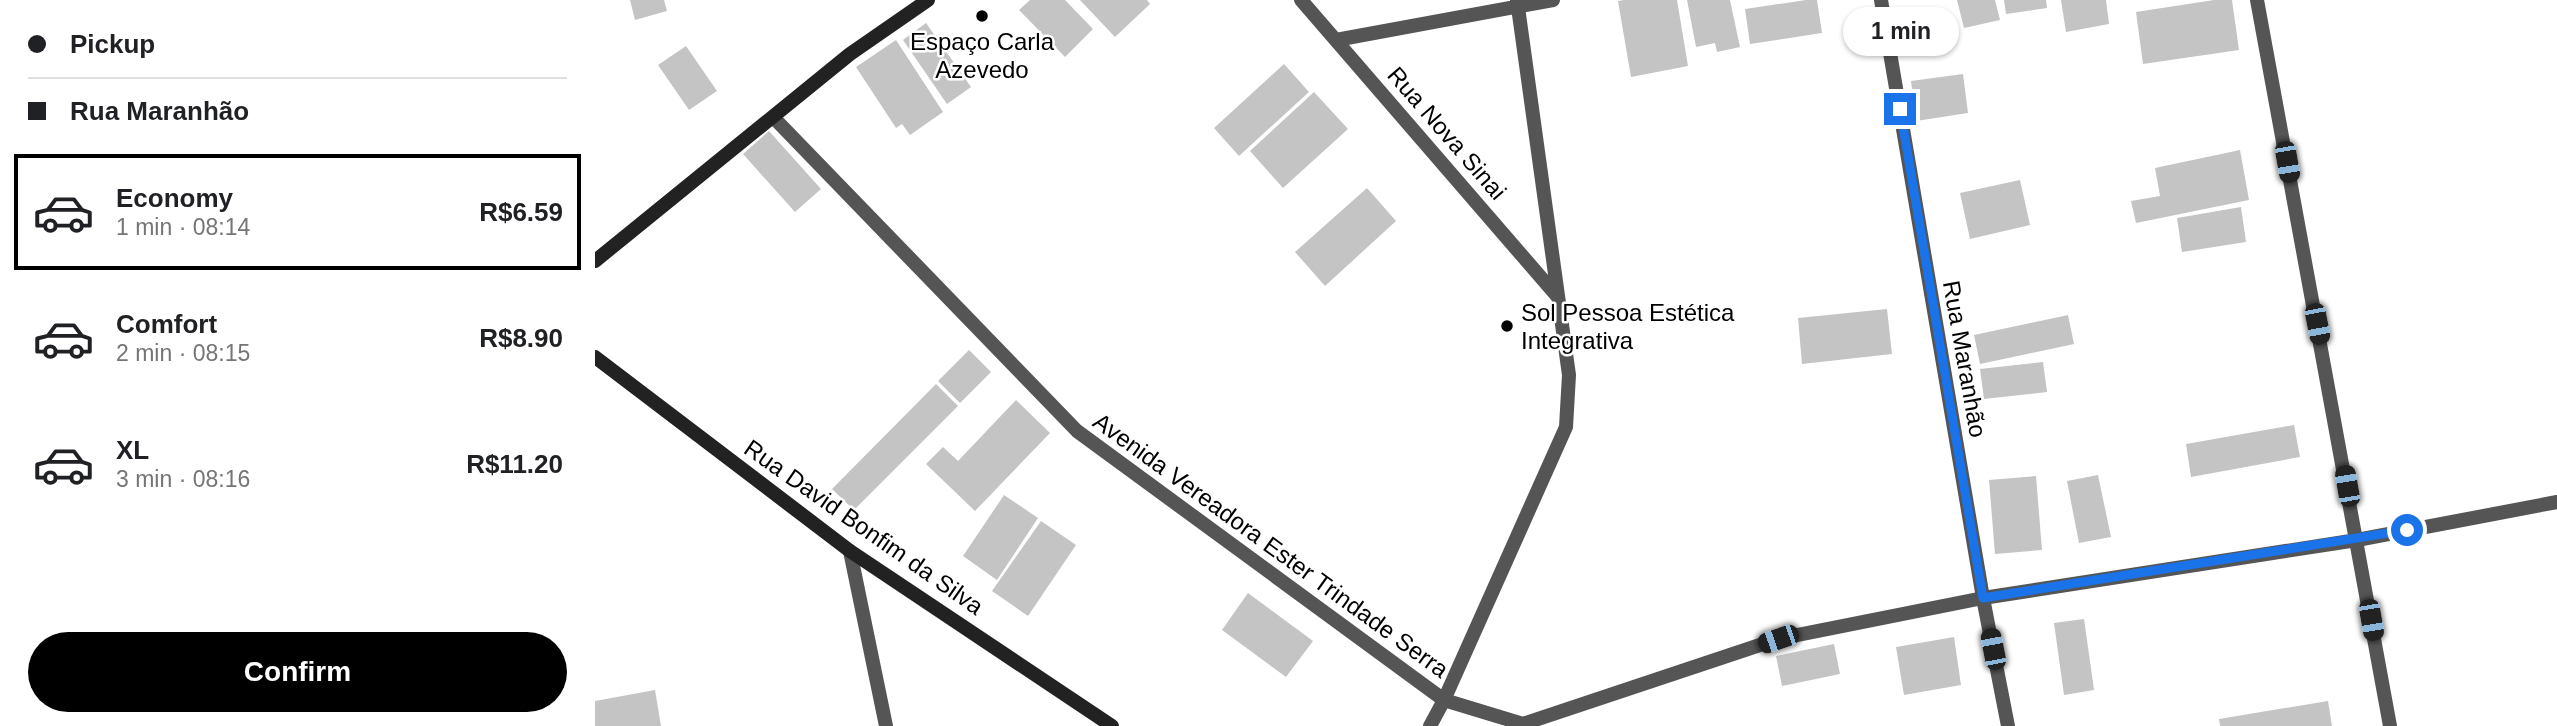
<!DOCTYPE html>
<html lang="en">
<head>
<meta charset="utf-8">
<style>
	:root { --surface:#fff; --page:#f6f6f6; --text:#202124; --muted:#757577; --line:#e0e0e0; --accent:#000 }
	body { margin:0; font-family:Helvetica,sans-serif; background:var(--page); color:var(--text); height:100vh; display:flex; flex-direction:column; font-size:26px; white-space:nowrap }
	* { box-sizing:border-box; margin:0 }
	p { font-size:23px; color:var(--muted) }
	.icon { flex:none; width:38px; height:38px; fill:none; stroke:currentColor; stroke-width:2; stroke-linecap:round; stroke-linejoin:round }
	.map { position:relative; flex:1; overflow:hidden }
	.side { display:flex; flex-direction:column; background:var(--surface); width:595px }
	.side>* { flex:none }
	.guide { display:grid; align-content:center; height:154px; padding:0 28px; background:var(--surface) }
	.end { position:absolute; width:32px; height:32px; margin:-16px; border:9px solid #1a73e8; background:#fff; box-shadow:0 0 0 4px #fff }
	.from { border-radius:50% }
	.bubble { position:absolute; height:49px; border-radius:24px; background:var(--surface); box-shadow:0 2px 5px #0004; font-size:23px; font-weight:600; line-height:49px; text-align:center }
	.car { position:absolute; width:21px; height:42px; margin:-21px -10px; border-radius:9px; box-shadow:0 0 5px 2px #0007; background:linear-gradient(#222 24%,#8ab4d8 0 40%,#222 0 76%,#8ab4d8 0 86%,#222 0) }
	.guide b { display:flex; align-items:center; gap:24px; height:66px; font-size:26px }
	.guide b+b { border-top:2px solid var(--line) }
	.guide i { width:18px; height:18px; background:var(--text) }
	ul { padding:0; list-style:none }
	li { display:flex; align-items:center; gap:21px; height:116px; margin:0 14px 10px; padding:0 14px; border:4px solid transparent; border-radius:0px }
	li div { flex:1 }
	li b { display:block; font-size:26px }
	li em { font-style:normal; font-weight:600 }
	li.current { border-color:var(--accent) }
	li>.icon { width:63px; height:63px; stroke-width:1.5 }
	.cta { display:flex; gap:14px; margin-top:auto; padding:14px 28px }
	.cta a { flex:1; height:80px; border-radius:42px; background:var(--accent); color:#fff; font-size:28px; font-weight:600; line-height:80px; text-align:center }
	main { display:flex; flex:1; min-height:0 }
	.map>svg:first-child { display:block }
	.building { fill:#c4c4c4 }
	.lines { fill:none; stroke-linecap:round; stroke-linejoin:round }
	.street { stroke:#555; stroke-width:14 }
	.secondary { stroke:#222; stroke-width:14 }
	.route { stroke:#1a73e8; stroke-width:9 }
	.poi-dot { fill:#000; stroke:#fff; stroke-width:2.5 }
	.labels { text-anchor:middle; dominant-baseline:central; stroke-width:5; stroke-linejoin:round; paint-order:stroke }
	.poi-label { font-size:24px; fill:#000; stroke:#fff }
	.street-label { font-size:24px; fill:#000; stroke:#fff }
</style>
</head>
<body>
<main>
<section class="side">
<div class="guide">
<b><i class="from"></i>Pickup</b>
<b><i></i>Rua Maranhão</b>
</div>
<ul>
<li class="current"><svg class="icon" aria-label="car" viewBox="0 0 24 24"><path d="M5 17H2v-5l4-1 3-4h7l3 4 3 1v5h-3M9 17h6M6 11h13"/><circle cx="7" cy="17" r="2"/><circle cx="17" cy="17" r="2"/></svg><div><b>Economy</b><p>1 min · 08:14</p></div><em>R$6.59</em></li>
<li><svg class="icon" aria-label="car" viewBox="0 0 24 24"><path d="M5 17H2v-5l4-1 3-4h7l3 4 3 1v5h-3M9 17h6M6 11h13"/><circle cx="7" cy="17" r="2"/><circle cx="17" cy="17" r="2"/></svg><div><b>Comfort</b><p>2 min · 08:15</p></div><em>R$8.90</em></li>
<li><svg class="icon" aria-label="car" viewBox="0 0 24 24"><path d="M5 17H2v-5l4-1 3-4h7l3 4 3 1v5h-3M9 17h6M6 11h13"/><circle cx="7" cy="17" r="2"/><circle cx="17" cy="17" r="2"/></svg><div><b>XL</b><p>3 min · 08:16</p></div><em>R$11.20</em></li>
</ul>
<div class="cta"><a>Confirm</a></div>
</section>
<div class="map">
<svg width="1962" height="726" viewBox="0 0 1962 726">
	<rect width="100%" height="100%" fill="#fff"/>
	<path class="building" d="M 35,0 L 69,0 L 72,11 L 40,20 Z
		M 435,0 L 470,0 L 498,29 L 470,57 L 424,10 Z
		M 485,0 L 552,0 L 555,4 L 520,37 Z
		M 1029,0 L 1082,0 L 1093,66 L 1036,77 L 1023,1 Z
		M 1092,0 L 1135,0 L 1145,47 L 1122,52 L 1120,43 L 1101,47 Z
		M 1211,0 L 1222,0 L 1227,33 L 1155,44 L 1150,9 Z
		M 1362,0 L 1400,0 L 1405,20 L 1369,28 Z
		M 1409,0 L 1451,0 L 1452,8 L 1411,14 Z
		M 1466,0 L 1511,0 L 1514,24 L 1471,32 Z
		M 1619,0 L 1637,0 L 1644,50 L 1548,64 L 1541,12 Z
		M 331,23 L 376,87 L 352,104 L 308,40 Z
		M 301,40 L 348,112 L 315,135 L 307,124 L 301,128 L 261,67 Z
		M 91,46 L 122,91 L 94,110 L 63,65 Z
		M 689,64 L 714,92 L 644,156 L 619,128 Z
		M 1368,74 L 1373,113 L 1321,121 L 1316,81 Z
		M 719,92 L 753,129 L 688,188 L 655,151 Z
		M 174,131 L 226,189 L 200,212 L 148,154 Z
		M 1645,150 L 1654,200 L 1541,223 L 1536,201 L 1565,196 L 1560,168 Z
		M 1425,180 L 1435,225 L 1375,239 L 1365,193 Z
		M 772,188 L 801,221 L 730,286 L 700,252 Z
		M 1646,207 L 1651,242 L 1587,252 L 1582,218 Z
		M 1292,309 L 1297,354 L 1207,364 L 1203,318 Z
		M 1473,315 L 1479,344 L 1385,364 L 1379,335 Z
		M 374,350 L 396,372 L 365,403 L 343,381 Z
		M 1448,362 L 1452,392 L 1389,399 L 1385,369 Z
		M 341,384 L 363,406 L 259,510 L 237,489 Z
		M 421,400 L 455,433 L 380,511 L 331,464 L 348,447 L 363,461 Z
		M 1699,425 L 1705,457 L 1596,477 L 1591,444 Z
		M 1503,475 L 1516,537 L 1484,543 L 1472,481 Z
		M 1441,476 L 1447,550 L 1400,554 L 1394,480 Z
		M 409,495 L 443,518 L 402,580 L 368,556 Z
		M 446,521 L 481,545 L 433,616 L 397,591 Z
		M 653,593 L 718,641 L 691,677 L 627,630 Z
		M 1489,619 L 1499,690 L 1469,695 L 1459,623 Z
		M 1359,637 L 1366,685 L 1309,695 L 1301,647 Z
		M 1239,644 L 1245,674 L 1187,686 L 1181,656 Z
		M 60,690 L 66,726 L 0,726 L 0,701 Z
		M 1733,701 L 1737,726 L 1625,726 L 1624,719 Z"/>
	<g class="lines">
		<path class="street" d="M 706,0 L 962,296
			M 1286,0 L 1388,598 L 1413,726
			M 1662,0 L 1795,726
			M 741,40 L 958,0
			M 179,118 L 482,431 L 849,700 L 928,724 L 1183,639 L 1388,598 L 1762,540 L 1962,502
			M 255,551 L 291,726
			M 835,726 L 849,700 L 971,427 L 974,375 L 922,0"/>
		<path class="secondary" d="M 0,261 L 255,54 L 333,0
			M 0,357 L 255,551 L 517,726"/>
	</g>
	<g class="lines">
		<path class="route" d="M 1305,109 L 1388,598 L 1812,530"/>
	</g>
	<g class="poi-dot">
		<circle cx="387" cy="16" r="7"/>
		<circle cx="912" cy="326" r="7"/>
	</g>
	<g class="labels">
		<g class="poi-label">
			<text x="387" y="41">Espaço Carla<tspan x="387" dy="28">Azevedo</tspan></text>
			<text x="926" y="312" text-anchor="start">Sol Pessoa Estética<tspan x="926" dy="28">Integrativa</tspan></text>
		</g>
		<g class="street-label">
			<text transform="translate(852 133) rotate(49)">Rua Nova Sinai</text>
			<text transform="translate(1370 359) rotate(80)">Rua Maranhão</text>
			<text transform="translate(269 527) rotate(35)">Rua David Bonfim da Silva</text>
			<text transform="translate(676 545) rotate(36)">Avenida Vereadora Ester Trindade Serra</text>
		</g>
	</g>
</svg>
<i class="end from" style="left:1812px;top:530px"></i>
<i class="end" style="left:1305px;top:109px"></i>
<div class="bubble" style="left:1248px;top:7px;width:116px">1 min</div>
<i class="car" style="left:1692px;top:162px;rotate:170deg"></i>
<i class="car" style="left:1722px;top:324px;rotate:169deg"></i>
<i class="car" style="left:1752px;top:486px;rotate:350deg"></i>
<i class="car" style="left:1776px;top:620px;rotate:170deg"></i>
<i class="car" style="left:1183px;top:639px;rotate:251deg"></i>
<i class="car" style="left:1398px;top:649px;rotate:349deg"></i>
</div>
</main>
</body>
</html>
